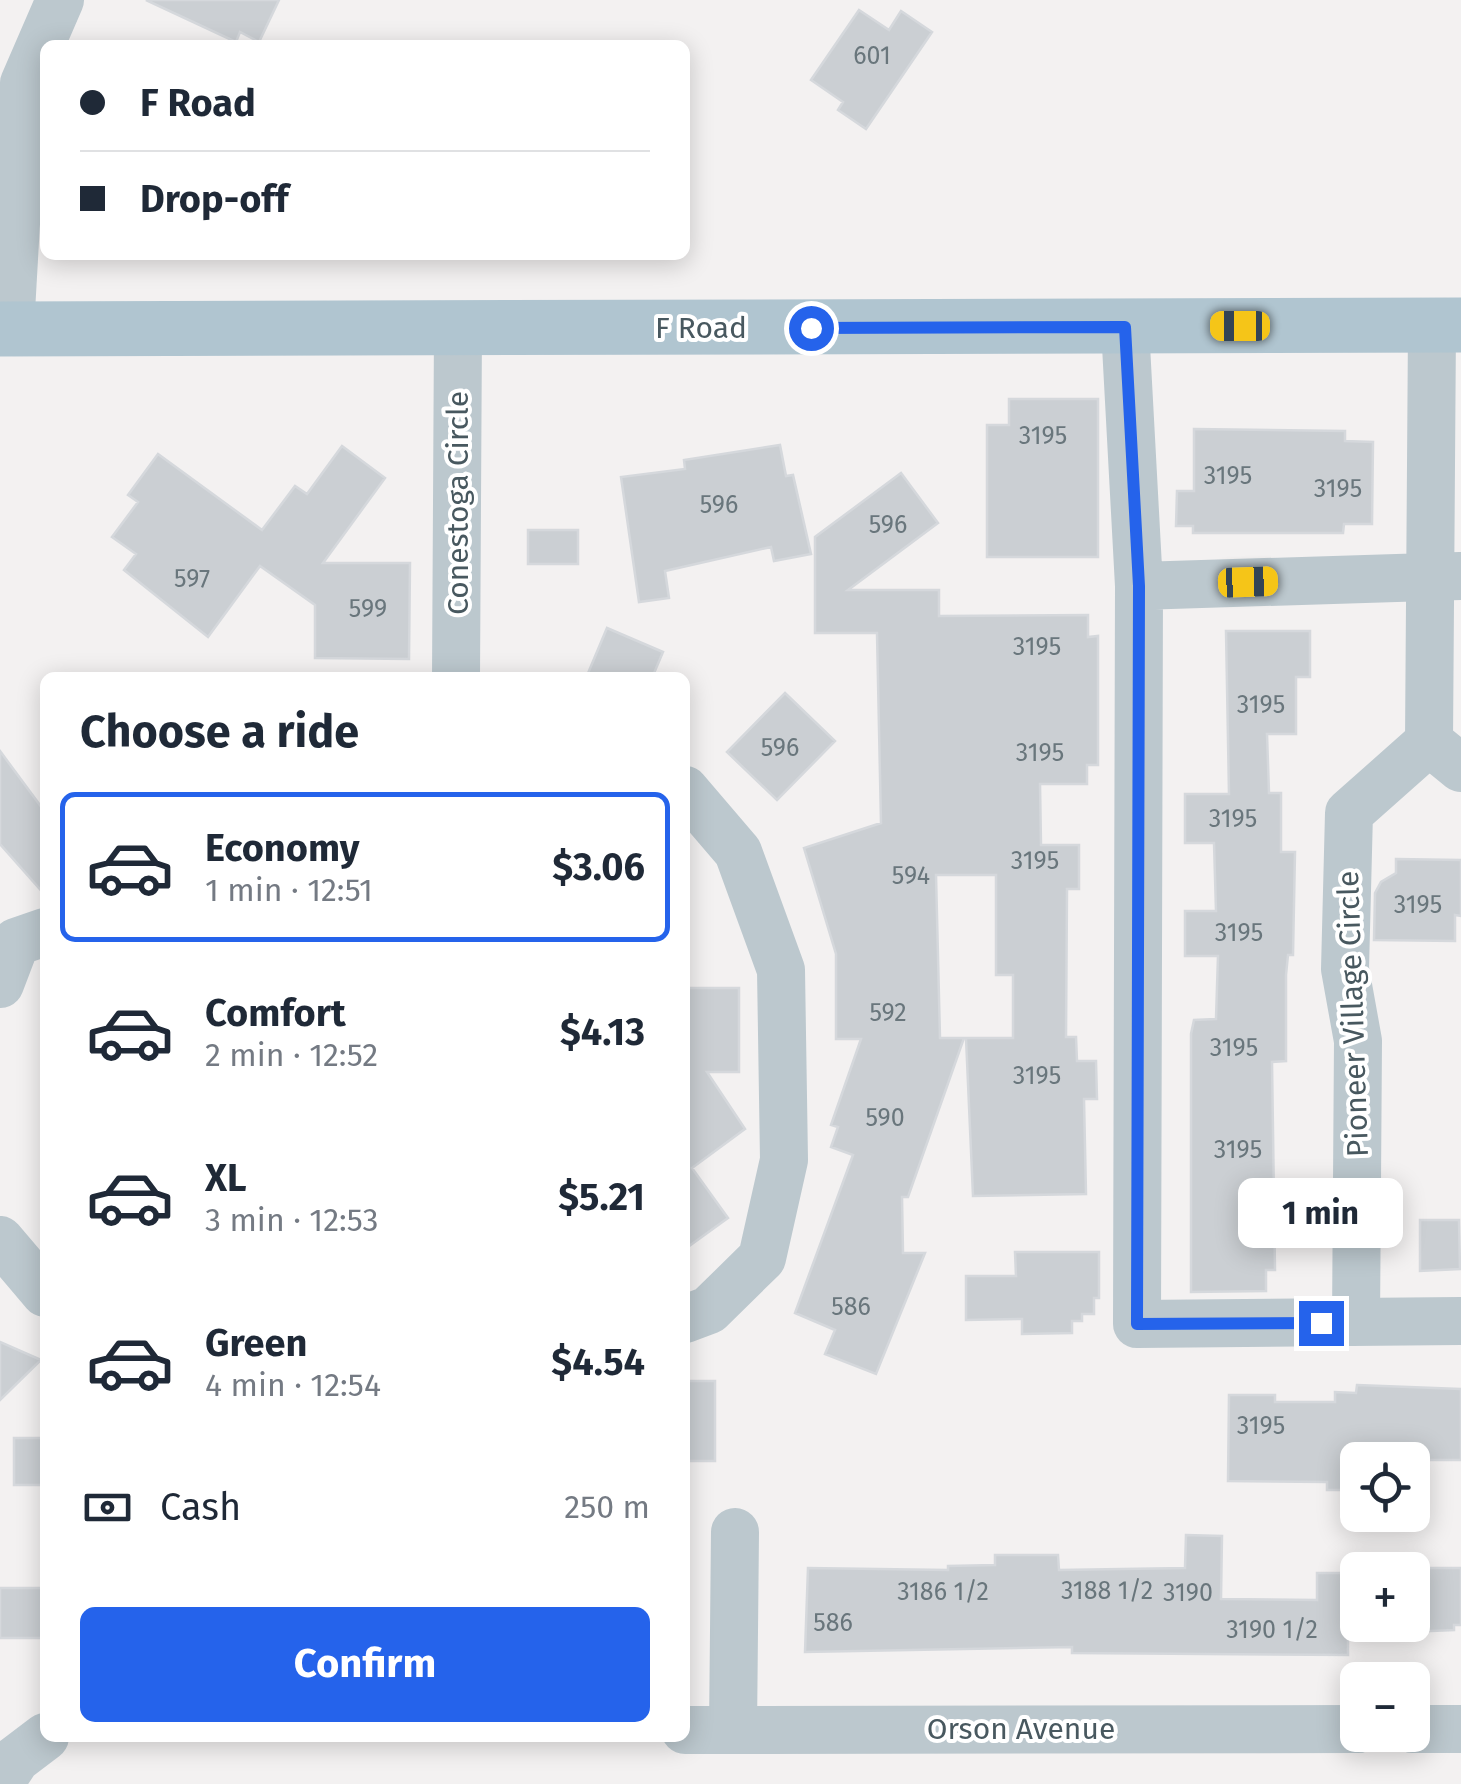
<!DOCTYPE html>
<html lang="en">
<head>
<meta charset="utf-8">
<style>
	:root { --surface:#fff; --page:#f2f2f3; --text:#1f2937; --muted:#747a83; --line:#e0e1e3; --accent:#2563eb }
	body { margin:0; font-family:"Fira Sans",sans-serif; background:var(--page); color:var(--text); height:100vh; display:flex; flex-direction:column; font-size:38px; white-space:nowrap }
	* { box-sizing:border-box; margin:0 }
	p { font-size:32px; color:var(--muted) }
	.icon { flex:none; width:55px; height:55px; fill:none; stroke:currentColor; stroke-width:2; stroke-linecap:round; stroke-linejoin:round }
	.map { position:relative; flex:1; overflow:hidden }
	.side { position:absolute; left:40px; top:672px; width:650px; height:1070px; display:flex; flex-direction:column; background:var(--surface); border-radius:15px; box-shadow:0 5px 25px #0003 }
	.side>* { flex:none }
	.banner { position:absolute; left:40px; top:40px; width:650px; height:220px; border-radius:15px; box-shadow:0 5px 25px #0003; display:grid; align-content:center; height:220px; padding:0 40px; background:var(--surface) }
	.buttons { position:absolute; left:1340px; top:1442px; display:grid; gap:20px }
	.buttons a { display:grid; place-items:center; width:90px; height:90px; border-radius:15px; background:var(--surface); box-shadow:0 5px 25px #0003; font-size:50px }
	.end { position:absolute; width:45px; height:45px; margin:-22px; border:12px solid #2563eb; background:#fff; box-shadow:0 0 0 5px #fff }
	.from { border-radius:50% }
	.bubble { position:absolute; height:70px; border-radius:15px; background:var(--surface); box-shadow:0 5px 25px #0003; font-size:32px; font-weight:700; line-height:70px; text-align:center }
	.car { position:absolute; width:30px; height:60px; margin:-30px -15px; border-radius:12px; box-shadow:0 0 8px 2px #0007; background:linear-gradient(#f5c518 24%,#345 0 40%,#f5c518 0 76%,#345 0 86%,#f5c518 0) }
	.banner b { display:flex; align-items:center; gap:35px; height:95px; font-size:38px }
	.banner b+b { border-top:2px solid var(--line) }
	.banner i { width:25px; height:25px; background:var(--text) }
	ul { padding:0; list-style:none }
	li { display:flex; align-items:center; gap:30px; height:150px; margin:0 20px 15px; padding:0 20px; border:5px solid transparent; border-radius:15px }
	li div { flex:1 }
	li b { display:block; font-size:38px }
	li em { font-style:normal; font-weight:700 }
	li.current { border-color:var(--accent) }
	li>.icon { width:90px; height:90px; stroke-width:1.5 }
	h2 { padding:0 40px; font-size:45px; line-height:120px }
	.pay { display:flex; align-items:center; gap:25px; height:110px; padding:0 40px; font-size:38px }
	.pay p { margin-inline-start:auto }
	.button { display:flex; gap:20px; margin-top:auto; padding:20px 40px }
	.button a { flex:1; height:115px; border-radius:15px; background:var(--accent); color:#fff; font-size:40px; font-weight:700; line-height:115px; text-align:center }
	.map>svg:first-child { display:block }
	.building { fill:#cbcfd3; stroke:#d5d8dc; stroke-width:2.5 }
	.lines { fill:none; stroke-linecap:round; stroke-linejoin:round }
	.minor { stroke:#bcc8ce; stroke-width:48 }
	.major { stroke:#b0c5d0; stroke-width:55 }
	.route { stroke:#2563eb; stroke-width:12 }
	.labels { text-anchor:middle; dominant-baseline:central; stroke-width:8; stroke-linejoin:round; paint-order:stroke }
	.number-label { font-size:25px; fill:#69767c }
	.street-label { font-size:30px; fill:#48585f; stroke:#fff }
</style>
</head>
<body>
<div class="map">
<svg width="1461" height="1784" viewBox="0 0 1461 1784">
	<rect width="100%" height="100%" fill="#f3f1f1"/>
	<path class="building" d="M 146,0 L 279,0 L 259,42 L 240,32 L 236,42 Z
		M 859,10 L 889,30 L 901,11 L 932,32 L 866,129 L 838,110 L 843,102 L 811,80 Z
		M 1009,399 L 1098,399 L 1098,557 L 987,557 L 987,425 L 1009,425 Z
		M 1194,429 L 1345,431 L 1345,441 L 1373,442 L 1372,524 L 1344,524 L 1343,533 L 1193,533 L 1193,526 L 1176,526 L 1177,491 L 1194,491 Z
		M 780,445 L 786,476 L 793,475 L 811,554 L 774,561 L 771,547 L 665,571 L 669,598 L 639,602 L 621,477 L 685,469 L 684,460 Z
		M 342,446 L 385,478 L 323,563 L 410,563 L 409,659 L 315,658 L 315,605 L 260,566 L 208,637 L 124,570 L 136,554 L 112,537 L 138,502 L 128,495 L 158,454 L 262,530 L 295,486 L 307,494 Z
		M 901,473 L 938,523 L 848,590 L 939,590 L 939,616 L 1088,615 L 1088,637 L 1098,636 L 1098,765 L 1087,765 L 1087,784 L 1040,784 L 1041,845 L 1079,845 L 1079,889 L 1067,889 L 1066,1037 L 1076,1037 L 1077,1061 L 1096,1061 L 1097,1099 L 1084,1099 L 1086,1194 L 973,1196 L 966,1038 L 1013,1038 L 1013,975 L 996,975 L 996,875 L 936,875 L 940,1038 L 964,1038 L 908,1197 L 902,1197 L 903,1253 L 925,1253 L 876,1374 L 825,1354 L 835,1330 L 795,1313 L 853,1155 L 831,1147 L 838,1127 L 831,1125 L 861,1039 L 836,1039 L 836,954 L 804,848 L 881,823 L 877,633 L 815,633 L 815,537 Z
		M 528,530 L 578,530 L 578,564 L 528,564 Z
		M 607,628 L 663,652 L 652,678 L 586,678 Z
		M 1226,631 L 1310,631 L 1310,677 L 1296,677 L 1296,734 L 1267,734 L 1269,793 L 1281,793 L 1281,852 L 1295,852 L 1293,955 L 1288,955 L 1286,975 L 1286,1061 L 1272,1062 L 1275,1270 L 1266,1270 L 1266,1291 L 1191,1292 L 1191,1034 L 1194,1020 L 1216,1019 L 1218,956 L 1185,956 L 1185,911 L 1216,911 L 1214,843 L 1185,843 L 1185,794 L 1229,794 Z
		M 785,693 L 835,741 L 777,800 L 727,752 Z
		M 0,751 L 45,812 L 45,895 L 0,844 Z
		M 1396,859 L 1461,860 L 1461,916 L 1455,915 L 1455,941 L 1374,940 L 1375,893 L 1381,882 L 1396,873 Z
		M 685,988 L 739,988 L 739,1072 L 707,1072 L 745,1129 L 692,1168 L 728,1218 L 685,1249 Z
		M 1420,1220 L 1459,1220 L 1460,1269 L 1420,1271 Z
		M 1015,1252 L 1099,1252 L 1099,1298 L 1094,1298 L 1094,1314 L 1082,1314 L 1082,1321 L 1072,1321 L 1072,1333 L 1022,1334 L 1022,1319 L 966,1320 L 966,1276 L 1016,1276 Z
		M 0,1342 L 41,1360 L 0,1400 Z
		M 685,1381 L 715,1381 L 715,1461 L 685,1461 Z
		M 1357,1385 L 1461,1389 L 1461,1460 L 1358,1460 L 1358,1490 L 1327,1490 L 1327,1482 L 1228,1481 L 1229,1395 L 1275,1395 L 1275,1402 L 1335,1402 L 1335,1392 L 1356,1393 Z
		M 14,1438 L 45,1438 L 45,1485 L 14,1485 Z
		M 1186,1535 L 1222,1536 L 1221,1599 L 1317,1600 L 1317,1573 L 1358,1573 L 1358,1620 L 1348,1620 L 1348,1655 L 1072,1653 L 1072,1647 L 805,1652 L 808,1568 L 948,1570 L 948,1566 L 995,1565 L 995,1555 L 1058,1555 L 1059,1570 L 1185,1568 Z
		M 1411,1568 L 1461,1568 L 1461,1625 L 1454,1625 L 1454,1630 L 1408,1632 L 1408,1625 L 1412,1625 Z
		M 0,1588 L 45,1588 L 45,1638 L 0,1638 Z"/>
	<g class="lines">
		<path class="minor" d="M 1432,326 L 1429,742 L 1461,768
			M 1125,327 L 1139,586 L 1137,1324 L 1461,1321
			M 10,329 L 24,83 L 60,0
			M 1139,586 L 1460,576
			M 456,678 L 458,328
			M 685,790 L 738,852 L 781,970 L 784,1160 L 762,1258 L 709,1310 L 685,1319
			M 0,984 L 16,942 L 45,932
			M 0,1240 L 45,1293
			M 1356,1322 L 1358,1041 L 1345,969 L 1349,813 L 1429,742
			M 1412,1729 L 1461,1729
			M 685,1730 L 1358,1729
			M 733,1730 L 735,1532
			M 0,1783 L 16,1759 L 45,1737"/>
		<path class="major" d="M 0,329 L 1461,325"/>
	</g>
	<g class="lines">
		<path class="route" d="M 811,328 L 1125,327 L 1139,586 L 1137,1324 L 1321,1323"/>
	</g>
	<g class="labels">
		<g class="number-label">
			<text x="872" y="56">601</text>
			<text x="1043" y="436">3195</text>
			<text x="1228" y="476">3195</text>
			<text x="1338" y="489">3195</text>
			<text x="719" y="505">596</text>
			<text x="888" y="525">596</text>
			<text x="192" y="579">597</text>
			<text x="368" y="609">599</text>
			<text x="1037" y="647">3195</text>
			<text x="1261" y="705">3195</text>
			<text x="780" y="748">596</text>
			<text x="1040" y="753">3195</text>
			<text x="1233" y="819">3195</text>
			<text x="1035" y="861">3195</text>
			<text x="911" y="876">594</text>
			<text x="1418" y="905">3195</text>
			<text x="1239" y="933">3195</text>
			<text x="888" y="1013">592</text>
			<text x="1234" y="1048">3195</text>
			<text x="1037" y="1076">3195</text>
			<text x="885" y="1118">590</text>
			<text x="1238" y="1150">3195</text>
			<text x="851" y="1307">586</text>
			<text x="1261" y="1426">3195</text>
			<text x="1107" y="1591">3188 1/2</text>
			<text x="943" y="1592">3186 1/2</text>
			<text x="1188" y="1593">3190</text>
			<text x="833" y="1623">586</text>
			<text x="1272" y="1630">3190 1/2</text>
		</g>
		<g class="street-label">
			<text x="701" y="328">F Road</text>
			<text transform="translate(458 503) rotate(-90)">Conestoga Circle</text>
			<text transform="translate(1353 1014) rotate(-92)">Pioneer Village Circle</text>
			<text x="1021" y="1729">Orson Avenue</text>
		</g>
	</g>
</svg>
<div class="buttons">
<a><svg class="icon" aria-label="locate" viewBox="0 0 24 24"><circle cx="12" cy="12" r="6"/><path d="M12 2v4M12 18v4M2 12h4M18 12h4"/></svg></a>
<a>+</a>
<a>−</a>
</div>
<i class="end from" style="left:811px;top:328px"></i>
<i class="end" style="left:1321px;top:1323px"></i>
<div class="bubble" style="left:1238px;top:1178px;width:165px">1 min</div>
<i class="car" style="left:1240px;top:326px;rotate:270deg"></i>
<i class="car" style="left:1248px;top:582px;rotate:88deg"></i>
<div class="banner">
<b><i class="from"></i>F Road</b>
<b><i></i>Drop-off</b>
</div>
<section class="side">
<h2>Choose a ride</h2>
<ul>
<li class="current"><svg class="icon" aria-label="car" viewBox="0 0 24 24"><path d="M5 17H2v-5l4-1 3-4h7l3 4 3 1v5h-3M9 17h6M6 11h13"/><circle cx="7" cy="17" r="2"/><circle cx="17" cy="17" r="2"/></svg><div><b>Economy</b><p>1 min · 12:51</p></div><em>$3.06</em></li>
<li><svg class="icon" aria-label="car" viewBox="0 0 24 24"><path d="M5 17H2v-5l4-1 3-4h7l3 4 3 1v5h-3M9 17h6M6 11h13"/><circle cx="7" cy="17" r="2"/><circle cx="17" cy="17" r="2"/></svg><div><b>Comfort</b><p>2 min · 12:52</p></div><em>$4.13</em></li>
<li><svg class="icon" aria-label="car" viewBox="0 0 24 24"><path d="M5 17H2v-5l4-1 3-4h7l3 4 3 1v5h-3M9 17h6M6 11h13"/><circle cx="7" cy="17" r="2"/><circle cx="17" cy="17" r="2"/></svg><div><b>XL</b><p>3 min · 12:53</p></div><em>$5.21</em></li>
<li><svg class="icon" aria-label="car" viewBox="0 0 24 24"><path d="M5 17H2v-5l4-1 3-4h7l3 4 3 1v5h-3M9 17h6M6 11h13"/><circle cx="7" cy="17" r="2"/><circle cx="17" cy="17" r="2"/></svg><div><b>Green</b><p>4 min · 12:54</p></div><em>$4.54</em></li>
</ul>
<div class="pay"><svg class="icon" aria-label="cash" viewBox="0 0 24 24"><path d="M3 7h18v10H3z"/><circle cx="12" cy="12" r="2"/></svg>Cash<p>250 m</p></div>
<div class="button"><a>Confirm</a></div>
</section>
</div>
</body>
</html>
